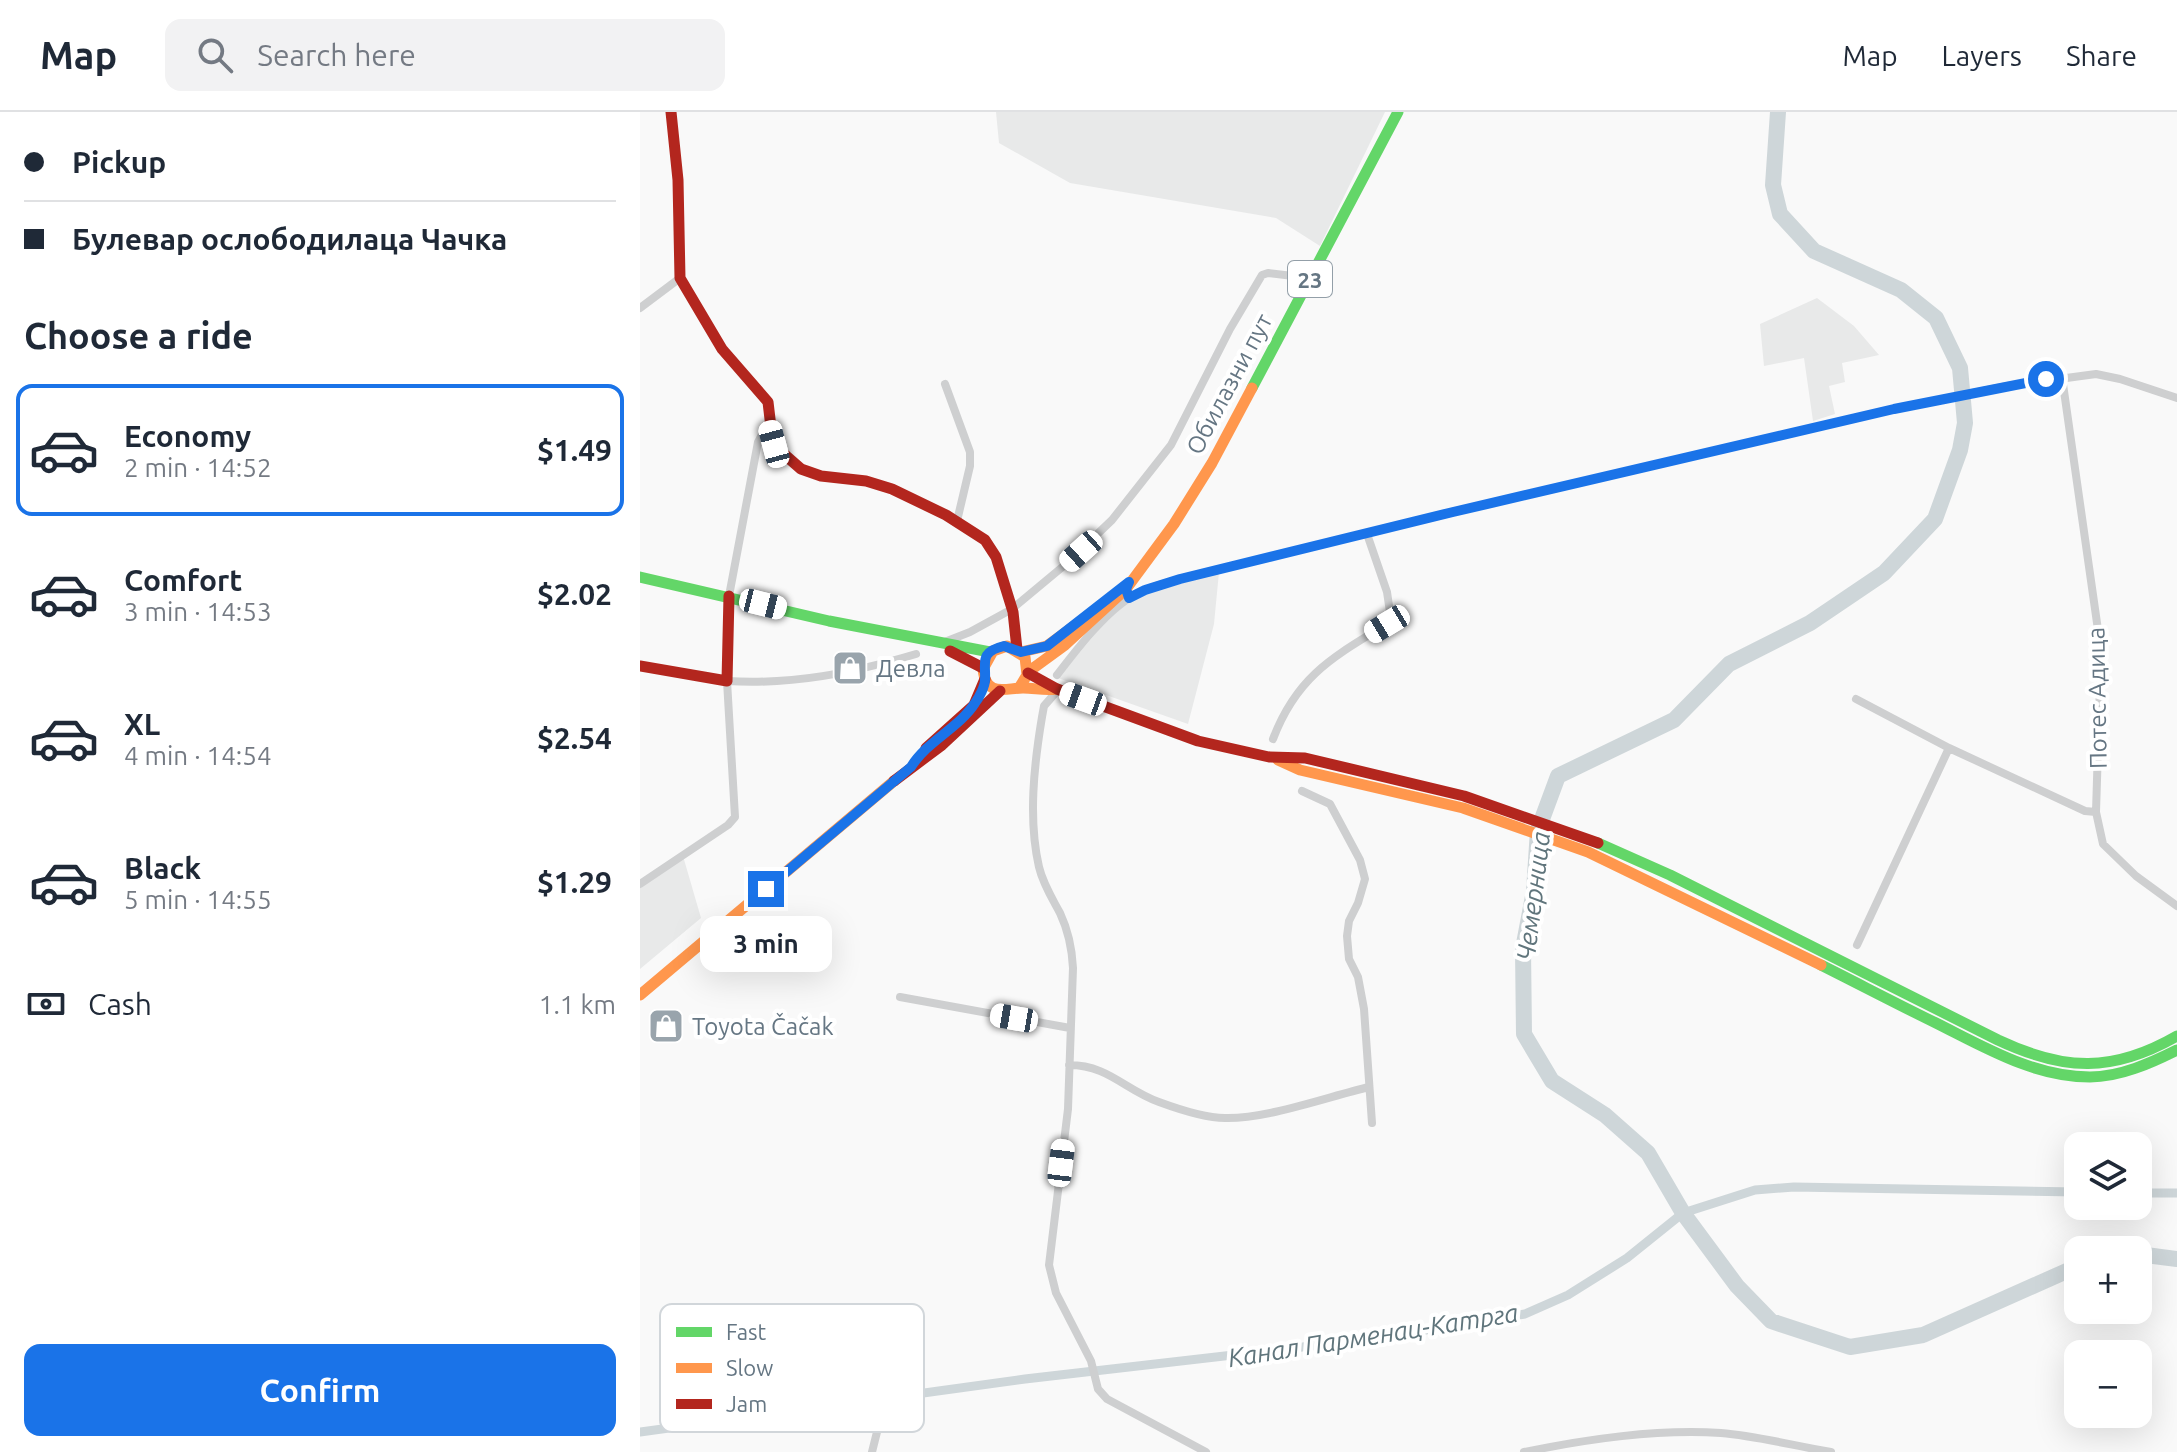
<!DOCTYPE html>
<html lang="en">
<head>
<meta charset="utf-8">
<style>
	:root { --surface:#fff; --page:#f2f2f3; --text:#1f2937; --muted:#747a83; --line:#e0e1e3; --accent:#1a73e8 }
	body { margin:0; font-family:Ubuntu,sans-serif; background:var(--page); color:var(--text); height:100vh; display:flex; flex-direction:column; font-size:30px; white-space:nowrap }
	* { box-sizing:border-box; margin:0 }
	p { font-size:26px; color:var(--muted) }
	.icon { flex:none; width:44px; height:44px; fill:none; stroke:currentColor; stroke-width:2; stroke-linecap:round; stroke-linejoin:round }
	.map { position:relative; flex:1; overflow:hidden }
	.panel { display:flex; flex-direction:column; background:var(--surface); width:640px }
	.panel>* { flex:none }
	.guide { display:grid; align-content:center; height:176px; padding:0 24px; background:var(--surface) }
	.buttons { position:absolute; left:1424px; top:1020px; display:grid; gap:16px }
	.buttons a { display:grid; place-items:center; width:88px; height:88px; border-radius:16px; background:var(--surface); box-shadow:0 8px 32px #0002; font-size:40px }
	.end { position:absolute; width:36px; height:36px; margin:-18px; border:10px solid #1a73e8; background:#fff; box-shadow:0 0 0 4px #fff }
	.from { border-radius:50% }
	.bubble { position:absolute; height:56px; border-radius:16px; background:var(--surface); box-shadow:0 8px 32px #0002; font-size:26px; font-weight:600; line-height:56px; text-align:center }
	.car { position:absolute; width:24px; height:48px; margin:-24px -12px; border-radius:10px; box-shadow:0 0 6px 2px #0007; background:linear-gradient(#fff 24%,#345 0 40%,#fff 0 76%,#345 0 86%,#fff 0) }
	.guide b { display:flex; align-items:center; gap:28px; height:76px; font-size:30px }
	.guide b+b { border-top:2px solid var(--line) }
	.guide i { width:20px; height:20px; background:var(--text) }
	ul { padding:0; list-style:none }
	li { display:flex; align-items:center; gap:24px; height:132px; margin:0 16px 12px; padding:0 8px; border:4px solid transparent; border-radius:16px }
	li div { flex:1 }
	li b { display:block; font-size:30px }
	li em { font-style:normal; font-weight:600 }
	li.selected { border-color:var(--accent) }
	li>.icon { width:72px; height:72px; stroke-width:1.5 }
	h2 { padding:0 24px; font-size:36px; line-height:96px }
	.pay { display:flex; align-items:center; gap:20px; height:88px; padding:0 24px; font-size:30px }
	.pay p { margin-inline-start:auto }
	.action { display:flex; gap:16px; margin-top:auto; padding:16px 24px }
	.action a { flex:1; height:92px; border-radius:16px; background:var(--accent); color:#fff; font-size:32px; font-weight:600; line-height:92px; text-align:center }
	header { display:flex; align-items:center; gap:48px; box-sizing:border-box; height:112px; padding:0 40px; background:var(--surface); border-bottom:2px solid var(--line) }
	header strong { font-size:38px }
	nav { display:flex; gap:44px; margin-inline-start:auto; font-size:28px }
	.search { width:560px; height:72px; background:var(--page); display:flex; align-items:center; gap:20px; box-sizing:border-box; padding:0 28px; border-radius:16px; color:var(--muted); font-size:30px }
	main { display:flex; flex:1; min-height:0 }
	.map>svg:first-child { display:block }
	.built { fill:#e8e9e9 }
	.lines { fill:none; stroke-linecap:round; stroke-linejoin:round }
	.canal { stroke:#ced6d9; stroke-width:9 }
	.river { stroke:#ced6d9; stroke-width:16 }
	.street { stroke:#cecfd0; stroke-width:8 }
	.fast { stroke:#63d668; stroke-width:11 }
	.slow { stroke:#ff974d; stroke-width:11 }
	.jam { stroke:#b3261e; stroke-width:11 }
	.route { stroke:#1a73e8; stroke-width:10 }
	.labels { text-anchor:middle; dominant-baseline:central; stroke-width:8; stroke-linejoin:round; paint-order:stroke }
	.shield { fill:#fff; stroke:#939fa8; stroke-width:2 }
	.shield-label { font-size:22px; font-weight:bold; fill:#657683 }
	.street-label { font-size:24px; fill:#657683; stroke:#fff }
	.poi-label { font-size:24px; fill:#657683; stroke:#fff; text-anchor:start }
	.water-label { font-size:26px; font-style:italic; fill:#60757c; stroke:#fff }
	.key { fill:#fff; stroke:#d1d6da; stroke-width:2 }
	.key-label { font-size:22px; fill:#657683 }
</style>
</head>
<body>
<header>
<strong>Map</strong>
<div class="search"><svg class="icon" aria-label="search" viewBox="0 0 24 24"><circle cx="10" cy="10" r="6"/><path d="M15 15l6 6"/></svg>Search here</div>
<nav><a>Map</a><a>Layers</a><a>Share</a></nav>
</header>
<main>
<section class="panel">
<div class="guide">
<b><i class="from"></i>Pickup</b>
<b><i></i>Булевар ослободилаца Чачка</b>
</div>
<h2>Choose a ride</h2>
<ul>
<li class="selected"><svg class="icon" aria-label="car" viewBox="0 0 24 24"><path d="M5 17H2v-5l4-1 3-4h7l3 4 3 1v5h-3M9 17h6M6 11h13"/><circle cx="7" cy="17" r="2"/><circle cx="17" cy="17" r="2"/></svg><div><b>Economy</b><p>2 min · 14:52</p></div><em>$1.49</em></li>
<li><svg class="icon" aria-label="car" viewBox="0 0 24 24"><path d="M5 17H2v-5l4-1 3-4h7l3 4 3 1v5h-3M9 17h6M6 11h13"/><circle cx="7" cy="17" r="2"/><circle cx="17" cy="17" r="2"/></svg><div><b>Comfort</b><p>3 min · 14:53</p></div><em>$2.02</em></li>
<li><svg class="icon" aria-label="car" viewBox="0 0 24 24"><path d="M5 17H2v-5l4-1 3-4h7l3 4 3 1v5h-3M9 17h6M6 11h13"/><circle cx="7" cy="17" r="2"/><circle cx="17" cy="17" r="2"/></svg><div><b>XL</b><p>4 min · 14:54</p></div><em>$2.54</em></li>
<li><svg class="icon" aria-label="car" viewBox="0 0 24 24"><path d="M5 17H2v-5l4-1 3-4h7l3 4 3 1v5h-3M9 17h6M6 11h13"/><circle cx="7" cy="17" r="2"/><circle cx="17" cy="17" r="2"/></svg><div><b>Black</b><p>5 min · 14:55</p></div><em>$1.29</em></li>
</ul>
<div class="pay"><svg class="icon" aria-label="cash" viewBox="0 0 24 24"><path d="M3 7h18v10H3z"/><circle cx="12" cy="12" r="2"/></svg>Cash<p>1.1 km</p></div>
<div class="action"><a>Confirm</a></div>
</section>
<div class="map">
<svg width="1537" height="1340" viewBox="0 0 1537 1340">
	<rect width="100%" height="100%" fill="#f9f9f9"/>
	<path class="built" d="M 356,0 L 745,0 L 680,134 L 636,106 L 430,71 L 359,31 Z
		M 1177,186 L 1214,214 L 1239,243 L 1202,251 L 1205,270 L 1189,274 L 1195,302 L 1173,309 L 1164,246 L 1124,254 L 1120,212 Z
		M 579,460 L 574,512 L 548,612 L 418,566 L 462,514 L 492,486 Z
		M 43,744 L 61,806 L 0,857 L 0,772 Z"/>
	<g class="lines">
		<path class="canal" d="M 1498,1081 L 1537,1081
			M 0,1320 L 385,1267 L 723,1228 L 885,1202 L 928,1183 L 987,1146 L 1043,1101 L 1115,1078 L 1154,1075 L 1438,1080"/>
		<path class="river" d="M 1138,0 L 1133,73 L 1140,102 L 1174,139 L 1261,178 L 1296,206 L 1320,256 L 1325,311 L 1320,338 L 1295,407 L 1244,461 L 1170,511 L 1089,552 L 1034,608 L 918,664 L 898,718 L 894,779 L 883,837 L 884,922 L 912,969 L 965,1003 L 1008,1041 L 1043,1101 L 1097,1174 L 1131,1209 L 1210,1235 L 1283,1223 L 1438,1154
			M 1498,1142 L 1537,1147"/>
		<path class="street" d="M 0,196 L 40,166
			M 1422,265 L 1461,539 L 1456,700 L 1463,732 L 1496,764 L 1537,794
			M 305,272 L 330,340 L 330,354 L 317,409
			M 89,484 L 118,330 L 128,311
			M 302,531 L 330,520 L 372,497 L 426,452 L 472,408 L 531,333 L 590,217 L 622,163 L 628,161 L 670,166
			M 417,563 C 437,537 468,496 498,481 C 511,474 526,471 540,467 L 813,400 L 1254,297 L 1367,274 L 1456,262 L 1480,267 L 1537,286
			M 418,578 L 404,594 L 402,605 C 394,653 388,707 399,755 C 403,772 412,786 420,801 C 428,818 432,836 433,856 L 428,997 L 409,1153 L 416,1181 L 451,1249 L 458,1277 L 467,1287 L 566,1340
			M 1216,587 L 1309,636 L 1445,699 L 1456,700
			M 633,627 C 657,564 693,545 747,512 L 751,507 L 747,480 L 727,422
			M 662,679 L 690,692 L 720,748 L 725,767 L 718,791 L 709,809 L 707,824 L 709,847 L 718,865 L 724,897 L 732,1011
			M 0,772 L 88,713 L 95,705 L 87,569 C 153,573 212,561 276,542
			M 1217,833 L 1309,636
			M 260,885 L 430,916
			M 429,953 C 468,953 485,978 519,990 C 538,997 564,1006 585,1006 C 627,1007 687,985 729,975
			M 232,1340 L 237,1320
			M 884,1340 C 948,1327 1015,1317 1081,1321 C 1117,1324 1155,1334 1191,1340"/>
		<path class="fast" d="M 612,276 L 758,0
			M 0,465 L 189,509 L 350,540
			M 958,731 L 1030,763 L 1358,928 C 1424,959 1473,961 1537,924
			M 1181,853 C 1219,872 1257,892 1296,911 C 1344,935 1394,965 1450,965 C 1480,965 1511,951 1537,938"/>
		<path class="slow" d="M 381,540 L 407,534 L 437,512
			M 388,560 L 425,533 L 486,477 L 534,412 L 572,351 L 612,276
			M 379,576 L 387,563 L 385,545 L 367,534 L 353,539 L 343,557 C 346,586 365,576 383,576 C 395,576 405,579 417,577
			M 638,648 L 660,658 L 823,696 L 948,740 L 1181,853
			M 0,883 L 254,669"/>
		<path class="jam" d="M 31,0 L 38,68 L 40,166 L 82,237 L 128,290 L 132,324 L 137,336 L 161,357 L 181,364 L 226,369 L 252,377 L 306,403 L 345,428 L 356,445 L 373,500 L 377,537
			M 310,539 L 343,556
			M 0,554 L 87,569 L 89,484
			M 388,561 L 417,577 L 558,629 L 629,645 L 665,646 L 824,684 L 958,731
			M 286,636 L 334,593 L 345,567
			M 254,669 L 302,633 L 360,579"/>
	</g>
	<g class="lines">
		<path class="route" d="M 126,777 L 271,655 C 287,629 319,616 335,591 C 339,586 345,574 345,568 C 346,550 339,540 364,534 L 381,540 L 407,534 L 489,470 L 486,477 L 489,486 L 505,478 L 540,467 L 813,400 L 1254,297 L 1406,267"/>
	</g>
	<defs>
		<symbol id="shop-square" viewBox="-11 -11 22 22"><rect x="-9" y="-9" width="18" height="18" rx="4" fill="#99a4ac" stroke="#fff"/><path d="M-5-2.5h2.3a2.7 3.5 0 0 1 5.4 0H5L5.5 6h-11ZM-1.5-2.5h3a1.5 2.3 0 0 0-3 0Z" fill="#fff"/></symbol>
	</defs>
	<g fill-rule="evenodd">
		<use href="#shop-square" x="190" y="536" width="40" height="40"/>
		<use href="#shop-square" x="6" y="894" width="40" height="40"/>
	</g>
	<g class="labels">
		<rect class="shield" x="648" y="149" width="44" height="36" rx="6"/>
		<g class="shield-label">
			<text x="670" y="167">23</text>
		</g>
		<g class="street-label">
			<text transform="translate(589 272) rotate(-62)">Обилазни пут</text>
			<text transform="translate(1457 586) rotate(-91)">Потес Адица</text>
		</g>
		<g class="poi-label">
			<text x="236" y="556">Девла</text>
			<text x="52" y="914">Toyota Čačak</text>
		</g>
		<g class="water-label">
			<text transform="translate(893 784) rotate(-83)">Чемерница</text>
			<text transform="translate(733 1223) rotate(-9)">Канал Парменац-Катрга</text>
		</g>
	</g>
	<rect x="20" y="1192" width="264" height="128" rx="12" class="key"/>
	<rect x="36" y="1215" width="36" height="10" fill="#63d668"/>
	<rect x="36" y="1251" width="36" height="10" fill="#ff974d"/>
	<rect x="36" y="1287" width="36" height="10" fill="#b3261e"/>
	<g class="key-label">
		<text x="86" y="1228">Fast</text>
		<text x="86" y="1264">Slow</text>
		<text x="86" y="1300">Jam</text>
	</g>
</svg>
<div class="buttons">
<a><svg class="icon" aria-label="layers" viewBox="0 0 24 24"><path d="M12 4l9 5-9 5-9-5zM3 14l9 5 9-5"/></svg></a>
<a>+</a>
<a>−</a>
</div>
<i class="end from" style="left:1406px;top:267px"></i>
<i class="end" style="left:126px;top:777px"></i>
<div class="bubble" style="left:60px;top:804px;width:132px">3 min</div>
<i class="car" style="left:134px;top:332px;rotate:345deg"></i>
<i class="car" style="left:441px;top:439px;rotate:228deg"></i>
<i class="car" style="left:123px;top:492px;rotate:104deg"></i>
<i class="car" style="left:747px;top:512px;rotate:239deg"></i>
<i class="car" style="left:443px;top:587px;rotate:290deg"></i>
<i class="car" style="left:374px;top:906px;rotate:280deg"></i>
<i class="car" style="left:421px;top:1051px;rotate:7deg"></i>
</div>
</main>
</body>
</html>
